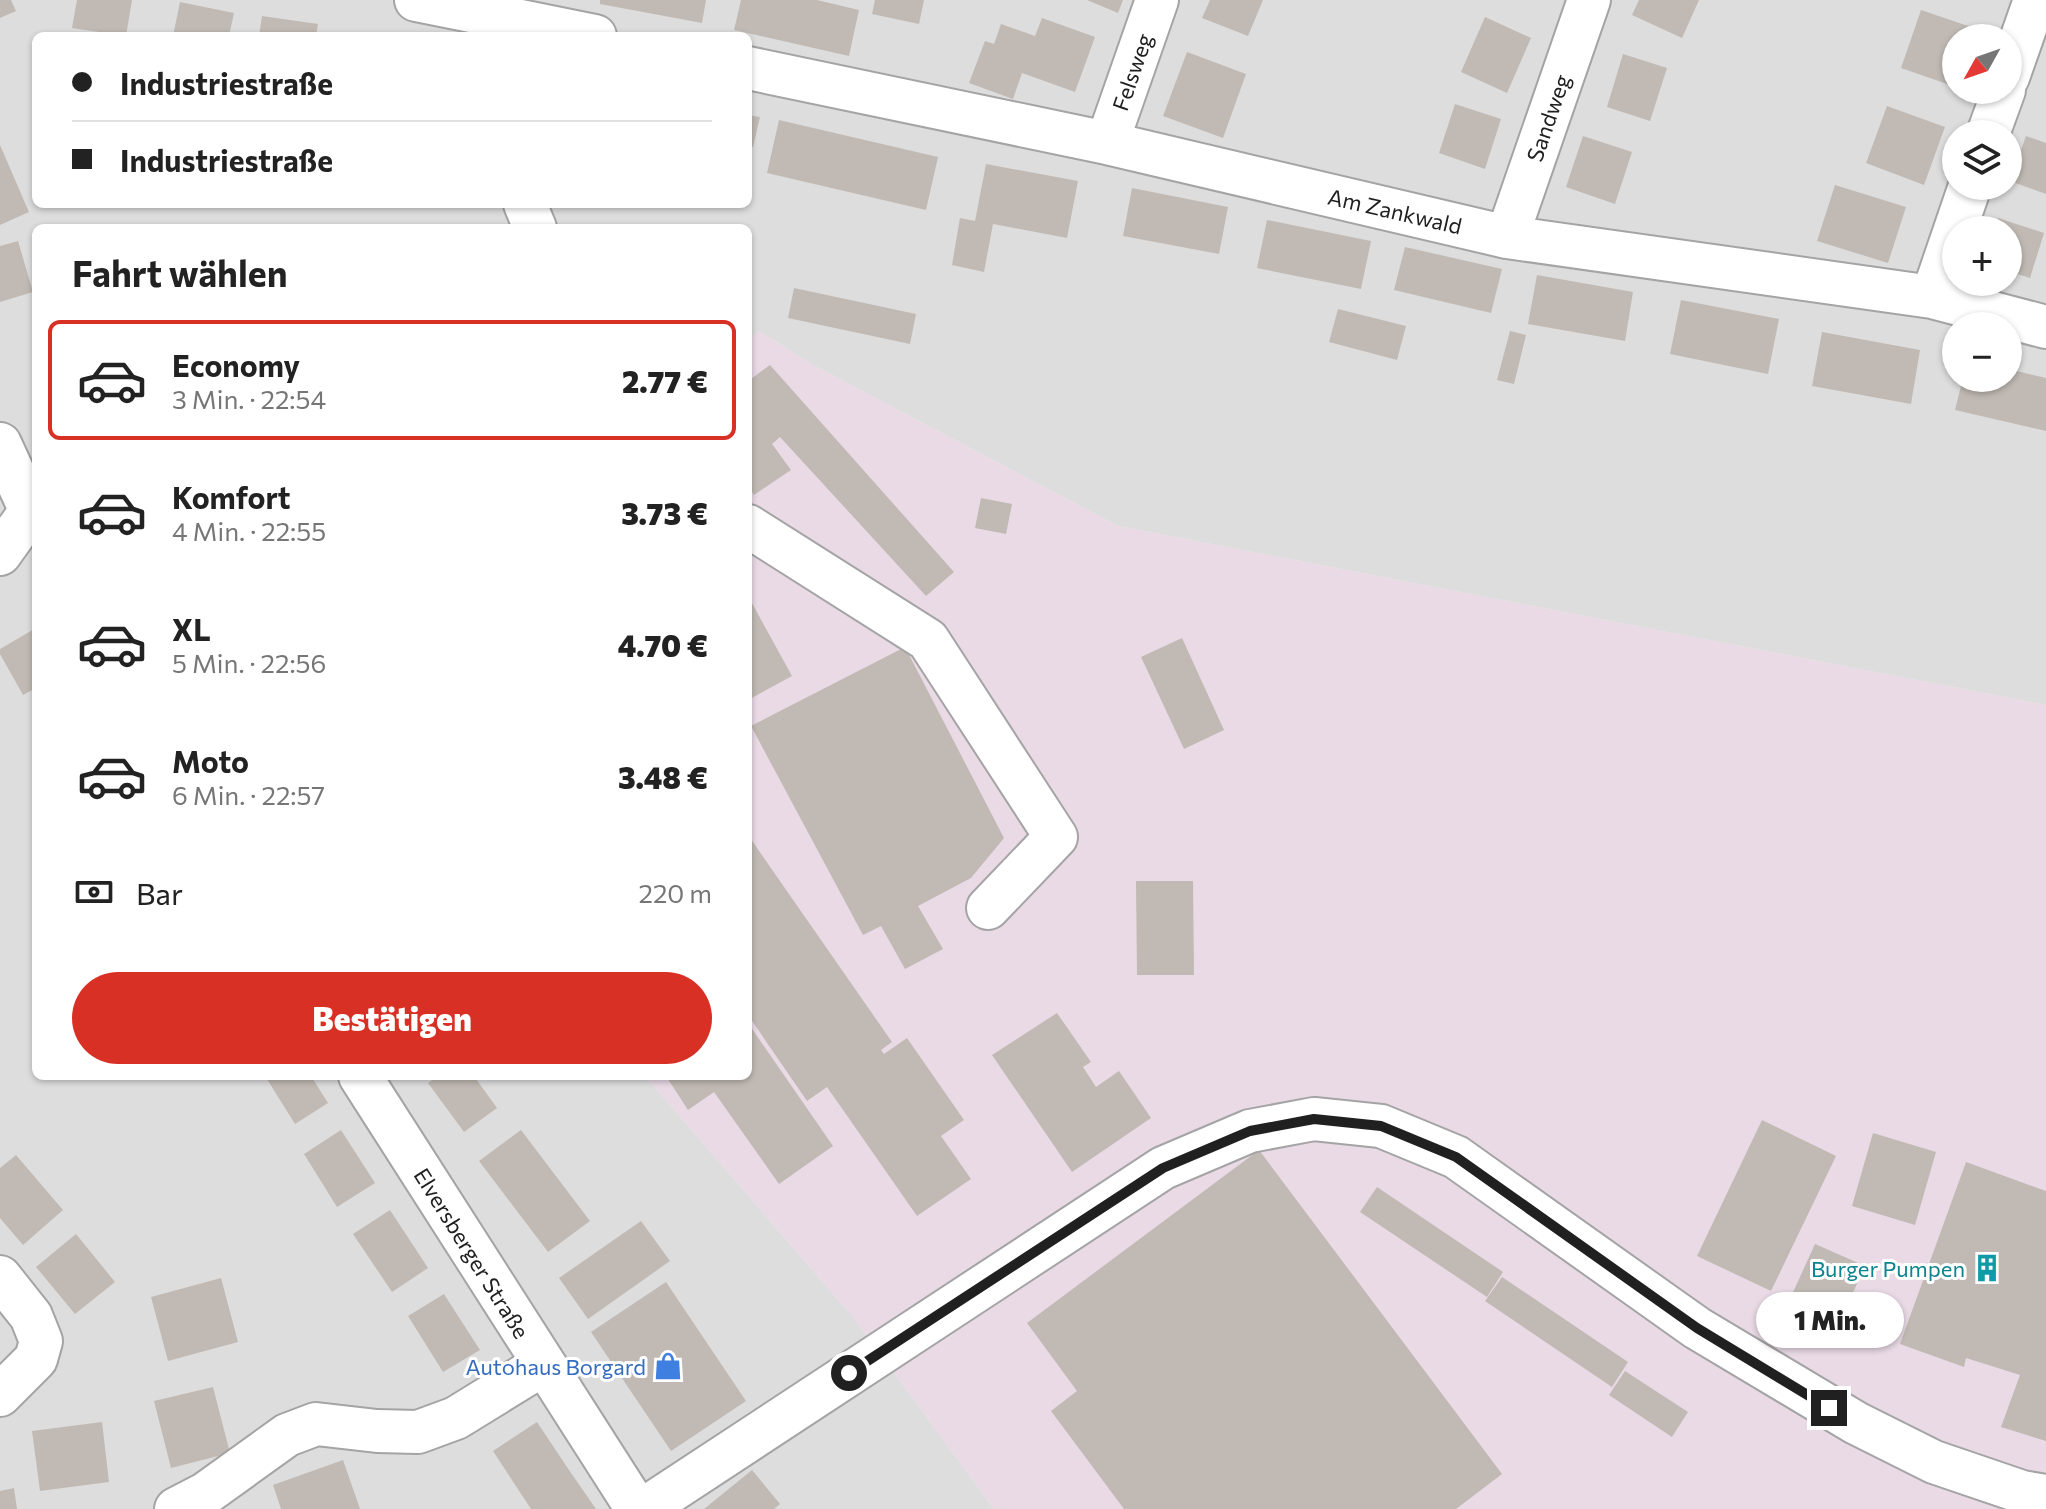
<!DOCTYPE html>
<html lang="de">
<head>
<meta charset="utf-8">
<style>
	:root { --surface:#fff; --page:#f6f6f6; --text:#222; --muted:#767676; --line:#e0e0e0; --accent:#d93025 }
	body { margin:0; font-family:Commissioner,sans-serif; background:var(--page); color:var(--text); height:100vh; display:flex; flex-direction:column; font-size:30px; white-space:nowrap }
	* { box-sizing:border-box; margin:0 }
	p { font-size:26px; color:var(--muted) }
	.icon { flex:none; width:44px; height:44px; fill:none; stroke:currentColor; stroke-width:2; stroke-linecap:round; stroke-linejoin:round }
	.map { position:relative; flex:1; overflow:hidden }
	.sheet { position:absolute; left:32px; top:224px; width:720px; height:856px; display:flex; flex-direction:column; background:var(--surface); border-radius:12px; box-shadow:0 2px 6px #0004 }
	.sheet>* { flex:none }
	.guide { position:absolute; left:32px; top:32px; width:720px; height:176px; border-radius:12px; box-shadow:0 2px 6px #0004; display:grid; align-content:center; height:176px; padding:0 40px; background:var(--surface) }
	.needle { width:52px; rotate:230deg }
	.buttons { position:absolute; left:1942px; top:24px; display:grid; gap:16px }
	.buttons a { display:grid; place-items:center; width:80px; height:80px; border-radius:50%; background:var(--surface); box-shadow:0 2px 6px #0004; font-size:40px }
	.end { position:absolute; width:36px; height:36px; margin:-18px; border:10px solid #202020; background:#fff; box-shadow:0 0 0 4px #fff }
	.from { border-radius:50% }
	.bubble { position:absolute; height:56px; border-radius:28px; background:var(--surface); box-shadow:0 2px 6px #0004; font-size:26px; font-weight:800; line-height:56px; text-align:center }
	.guide b { display:flex; align-items:center; gap:28px; height:76px; font-size:30px }
	.guide b+b { border-top:2px solid var(--line) }
	.guide i { width:20px; height:20px; background:var(--text) }
	ul { padding:0; list-style:none }
	li { display:flex; align-items:center; gap:24px; height:120px; margin:0 16px 12px; padding:0 24px; border:4px solid transparent; border-radius:12px }
	li div { flex:1 }
	li b { display:block; font-size:30px }
	li em { font-style:normal; font-weight:800 }
	li.current { border-color:var(--accent) }
	li>.icon { width:72px; height:72px; stroke-width:1.5 }
	h2 { padding:0 40px; font-size:36px; line-height:96px }
	.pay { display:flex; align-items:center; gap:20px; height:88px; padding:0 40px; font-size:30px }
	.pay p { margin-inline-start:auto }
	.cta { display:flex; gap:16px; margin-top:auto; padding:16px 40px }
	.cta a { flex:1; height:92px; border-radius:48px; background:var(--accent); color:#fff; font-size:32px; font-weight:800; line-height:92px; text-align:center }
	.map>svg:first-child { display:block }
	.residential { fill:#dedddd; fill-rule:evenodd }
	.industrial { fill:#e9dae5 }
	.building { fill:#c1bab4 }
	.lines { fill:none; stroke-linecap:round; stroke-linejoin:round }
	.minor-casing { stroke:#a4a4a4; stroke-width:46 }
	.minor { stroke:#fff; stroke-width:42 }
	.route { stroke:#202020; stroke-width:10 }
	.labels { text-anchor:middle; dominant-baseline:central; stroke-width:6; stroke-linejoin:round; paint-order:stroke }
	.street-label { font-size:22px; fill:#202020; stroke:#fff }
	.culture-label { font-size:22px; fill:#0d838f; stroke:#fff; text-anchor:end }
	.shop-label { font-size:22px; fill:#366cbe; stroke:#fff; text-anchor:end }
</style>
</head>
<body>
<div class="map">
<svg width="2046" height="1509" viewBox="0 0 2046 1509">
	<rect width="100%" height="100%" fill="#f0eee7"/>
	<path class="residential" d="M 0,0 L 2046,0 L 2046,705 L 1118,526 L 813,365 L 759,331 L 748,339 L 748,228 L 36,228 L 36,1076 L 645,1076 L 854,1318 L 994,1509 L 0,1509 ZM 36,36 L 748,36 L 748,204 L 36,204 ZM 1956,38 L 2008,38 L 2008,90 L 1956,90 ZM 1956,134 L 2008,134 L 2008,186 L 1956,186 ZM 1956,230 L 2008,230 L 2008,282 L 1956,282 ZM 1956,326 L 2008,326 L 2008,378 L 1956,378 Z"/>
	<path class="industrial" d="M 759,331 L 813,365 L 1118,526 L 2046,705 L 2046,1509 L 994,1509 L 854,1318 L 645,1076 L 748,1076 L 748,339 Z"/>
	<path class="building" d="M 0,0 L 11,0 L 16,11 L 0,18 Z
		M 77,0 L 132,0 L 126,36 L 72,28 Z
		M 600,0 L 706,0 L 702,23 L 600,4 Z
		M 741,0 L 817,0 L 859,10 L 849,56 L 734,30 Z
		M 875,0 L 924,0 L 919,24 L 872,14 Z
		M 1087,0 L 1123,0 L 1118,13 Z
		M 1210,0 L 1263,0 L 1248,36 L 1202,18 Z
		M 1639,0 L 1699,0 L 1682,38 L 1632,15 Z
		M 180,2 L 234,13 L 229,36 L 173,36 Z
		M 1921,10 L 1977,29 L 1974,38 L 1956,38 L 1956,87 L 1901,68 Z
		M 262,16 L 318,24 L 316,36 L 259,36 Z
		M 1485,17 L 1531,38 L 1507,93 L 1461,72 Z
		M 1042,18 L 1095,37 L 1075,92 L 1022,73 L 1013,99 L 969,83 L 985,41 L 994,44 L 1001,24 L 1035,36 Z
		M 1187,52 L 1246,74 L 1223,138 L 1163,116 Z
		M 1623,54 L 1667,68 L 1650,121 L 1607,107 Z
		M 1455,104 L 1501,119 L 1485,169 L 1439,153 Z
		M 1887,106 L 1945,127 L 1924,185 L 1866,163 Z
		M 748,115 L 760,117 L 753,147 L 748,146 Z
		M 779,120 L 938,157 L 926,210 L 767,173 Z
		M 1583,136 L 1632,152 L 1615,204 L 1566,187 Z
		M 2026,136 L 2046,143 L 2046,194 L 2010,181 Z
		M 0,145 L 29,212 L 0,225 Z
		M 986,164 L 1078,181 L 1067,238 L 993,224 L 984,272 L 952,265 L 960,218 L 975,221 Z
		M 1835,185 L 1906,207 L 1888,263 L 1817,241 Z
		M 1132,188 L 1228,207 L 1219,254 L 1123,236 Z
		M 1998,218 L 2044,233 L 2030,278 L 2008,271 L 2008,230 L 1994,230 Z
		M 1267,220 L 1371,241 L 1361,289 L 1257,268 Z
		M 18,241 L 33,292 L 0,302 L 0,246 Z
		M 1405,247 L 1502,269 L 1491,313 L 1394,290 Z
		M 1537,275 L 1633,292 L 1625,341 L 1528,324 Z
		M 794,288 L 916,314 L 910,344 L 788,318 Z
		M 1681,300 L 1779,319 L 1768,374 L 1670,354 Z
		M 1338,309 L 1406,326 L 1397,360 L 1329,342 Z
		M 1510,331 L 1526,335 L 1514,384 L 1497,380 Z
		M 1822,332 L 1920,350 L 1911,404 L 1812,386 Z
		M 770,365 L 954,572 L 926,596 L 780,437 L 772,444 L 791,470 L 754,495 L 748,486 L 748,381 Z
		M 2008,369 L 2046,378 L 2046,431 L 1955,410 L 1963,378 L 2008,378 Z
		M 981,498 L 1012,504 L 1006,534 L 975,528 Z
		M 748,596 L 792,676 L 748,700 Z
		M 36,628 L 36,688 L 23,695 L 0,654 L 0,649 Z
		M 1182,638 L 1224,730 L 1184,749 L 1141,657 Z
		M 905,647 L 1004,838 L 971,878 L 918,906 L 943,949 L 905,969 L 881,926 L 863,935 L 751,726 Z
		M 748,835 L 892,1042 L 881,1050 L 884,1054 L 907,1038 L 964,1120 L 941,1136 L 971,1179 L 917,1216 L 827,1087 L 807,1101 L 748,1015 Z
		M 1136,881 L 1193,881 L 1194,975 L 1137,975 Z
		M 1057,1013 L 1091,1062 L 1083,1067 L 1096,1087 L 1119,1071 L 1151,1118 L 1072,1172 L 992,1055 Z
		M 748,1023 L 833,1146 L 779,1184 L 714,1092 L 688,1110 L 666,1076 L 748,1076 Z
		M 265,1076 L 311,1076 L 328,1103 L 295,1124 Z
		M 438,1076 L 474,1076 L 497,1108 L 464,1132 L 428,1083 Z
		M 1762,1120 L 1836,1156 L 1771,1291 L 1697,1256 Z
		M 341,1130 L 375,1183 L 337,1207 L 304,1154 Z
		M 521,1130 L 590,1221 L 548,1252 L 479,1161 Z
		M 1873,1133 L 1936,1152 L 1915,1225 L 1852,1206 Z
		M 1259,1150 L 1502,1474 L 1456,1509 L 1124,1509 L 1051,1411 L 1077,1391 L 1027,1323 Z
		M 16,1155 L 63,1210 L 23,1245 L 0,1218 L 0,1168 Z
		M 1966,1162 L 2046,1191 L 2046,1441 L 2001,1427 L 2020,1375 L 1966,1358 L 1964,1367 L 1900,1344 Z
		M 1377,1187 L 1503,1272 L 1487,1297 L 1360,1212 Z
		M 390,1210 L 428,1268 L 392,1292 L 353,1234 Z
		M 641,1221 L 670,1261 L 588,1319 L 559,1278 Z
		M 76,1234 L 115,1282 L 75,1314 L 36,1267 Z
		M 1815,1244 L 1865,1266 L 1834,1335 L 1784,1312 Z
		M 1502,1277 L 1628,1362 L 1612,1387 L 1485,1301 Z
		M 221,1278 L 238,1342 L 168,1361 L 151,1297 Z
		M 666,1282 L 746,1401 L 671,1451 L 591,1332 Z
		M 444,1294 L 480,1350 L 443,1372 L 408,1316 Z
		M 1625,1371 L 1688,1412 L 1672,1437 L 1609,1395 Z
		M 213,1387 L 230,1453 L 171,1468 L 154,1401 Z
		M 102,1422 L 109,1482 L 40,1491 L 32,1431 Z
		M 537,1422 L 569,1470 L 596,1509 L 531,1509 L 493,1451 Z
		M 343,1460 L 360,1509 L 281,1509 L 273,1485 Z
		M 752,1470 L 780,1504 L 774,1509 L 704,1509 Z
		M 14,1488 L 17,1509 L 0,1509 L 0,1491 Z"/>
	<g class="lines">
		<defs>
			<path id="minor" d="M 416,0 L 595,36
				M 748,68 L 1107,143 L 1507,237 L 1932,297 L 2046,327
				M 2008,77 L 2035,0
				M 1988,134 L 2004,90
				M 1107,143 L 1157,0
				M 525,204 L 535,228
				M 1507,237 L 1589,0
				M 1932,297 L 1970,186
				M 0,444 L 36,522
				M 748,526 L 928,640 L 1056,837 L 988,908
				M 0,554 L 30,512
				M 360,1076 L 637,1509
				M 0,1277 L 31,1316 L 41,1341 L 36,1359 L 0,1395
				M 176,1509 L 205,1494 L 287,1435 L 316,1424 L 377,1431 L 418,1432 L 456,1418 L 542,1365
				M 644,1509 L 1163,1168 L 1250,1131 L 1314,1119 L 1381,1126 L 1456,1157 L 1697,1328 L 1856,1423 L 1934,1462 L 2022,1492 L 2046,1496"/>
		</defs>
		<use href="#minor" class="minor-casing"/>
		<use href="#minor" class="minor"/>
	</g>
	<g class="lines">
		<path class="route" d="M 849,1373 L 1163,1168 L 1250,1131 L 1314,1119 L 1381,1126 L 1456,1157 L 1697,1328 L 1829,1408"/>
	</g>
	<defs>
		<symbol id="building-bare" viewBox="-9 -9 18 18"><path d="M-4-6H4V6H1V3H-1V6H-4ZM-2.5-4.3h1.7v1.8h-1.7ZM.8-4.3h1.7v1.8H.8ZM-2.5-1h1.7V.8h-1.7ZM.8-1h1.7V.8H.8Z" fill="#0f9aa8" stroke="#fff" stroke-width="2.5" paint-order="stroke"/></symbol>
		<symbol id="shop-bare" viewBox="-9 -9 18 18"><path d="M-5-2.5h2.3a2.7 3.5 0 0 1 5.4 0H5L5.5 6h-11ZM-1.5-2.5h3a1.5 2.3 0 0 0-3 0Z" fill="#3f7fe0" stroke="#fff" stroke-width="2.5" paint-order="stroke"/></symbol>
	</defs>
	<g fill-rule="evenodd">
		<use href="#building-bare" x="1967" y="1248" width="40" height="40"/>
		<use href="#shop-bare" x="648" y="1346" width="40" height="40"/>
	</g>
	<g class="labels">
		<g class="street-label">
			<text transform="translate(1132 72) rotate(-71)">Felsweg</text>
			<text transform="translate(1548 118) rotate(-71)">Sandweg</text>
			<text transform="translate(1395 211) rotate(13)">Am Zankwald</text>
			<text transform="translate(472 1253) rotate(58)">Elversberger Straße</text>
		</g>
		<g class="culture-label">
			<text x="1965" y="1268">Burger Pumpen</text>
		</g>
		<g class="shop-label">
			<text x="646" y="1366">Autohaus Borgard</text>
		</g>
	</g>
</svg>
<div class="buttons">
<a><svg class="needle" viewBox="-14 -14 28 28"><path d="M0-13l5 13h-10z" fill="#e53935"/><path d="M0 13l5-13h-10z" fill="#767676"/></svg></a>
<a><svg class="icon" aria-label="layers" viewBox="0 0 24 24"><path d="M12 4l9 5-9 5-9-5zM3 14l9 5 9-5"/></svg></a>
<a>+</a>
<a>−</a>
</div>
<i class="end from" style="left:849px;top:1373px"></i>
<i class="end" style="left:1829px;top:1408px"></i>
<div class="bubble" style="left:1756px;top:1292px;width:148px">1 Min.</div>
<div class="guide">
<b><i class="from"></i>Industriestraße</b>
<b><i></i>Industriestraße</b>
</div>
<section class="sheet">
<h2>Fahrt wählen</h2>
<ul>
<li class="current"><svg class="icon" aria-label="car" viewBox="0 0 24 24"><path d="M5 17H2v-5l4-1 3-4h7l3 4 3 1v5h-3M9 17h6M6 11h13"/><circle cx="7" cy="17" r="2"/><circle cx="17" cy="17" r="2"/></svg><div><b>Economy</b><p>3 Min. · 22:54</p></div><em>2.77 €</em></li>
<li><svg class="icon" aria-label="car" viewBox="0 0 24 24"><path d="M5 17H2v-5l4-1 3-4h7l3 4 3 1v5h-3M9 17h6M6 11h13"/><circle cx="7" cy="17" r="2"/><circle cx="17" cy="17" r="2"/></svg><div><b>Komfort</b><p>4 Min. · 22:55</p></div><em>3.73 €</em></li>
<li><svg class="icon" aria-label="car" viewBox="0 0 24 24"><path d="M5 17H2v-5l4-1 3-4h7l3 4 3 1v5h-3M9 17h6M6 11h13"/><circle cx="7" cy="17" r="2"/><circle cx="17" cy="17" r="2"/></svg><div><b>XL</b><p>5 Min. · 22:56</p></div><em>4.70 €</em></li>
<li><svg class="icon" aria-label="car" viewBox="0 0 24 24"><path d="M5 17H2v-5l4-1 3-4h7l3 4 3 1v5h-3M9 17h6M6 11h13"/><circle cx="7" cy="17" r="2"/><circle cx="17" cy="17" r="2"/></svg><div><b>Moto</b><p>6 Min. · 22:57</p></div><em>3.48 €</em></li>
</ul>
<div class="pay"><svg class="icon" aria-label="cash" viewBox="0 0 24 24"><path d="M3 7h18v10H3z"/><circle cx="12" cy="12" r="2"/></svg>Bar<p>220 m</p></div>
<div class="cta"><a>Bestätigen</a></div>
</section>
</div>
</body>
</html>
